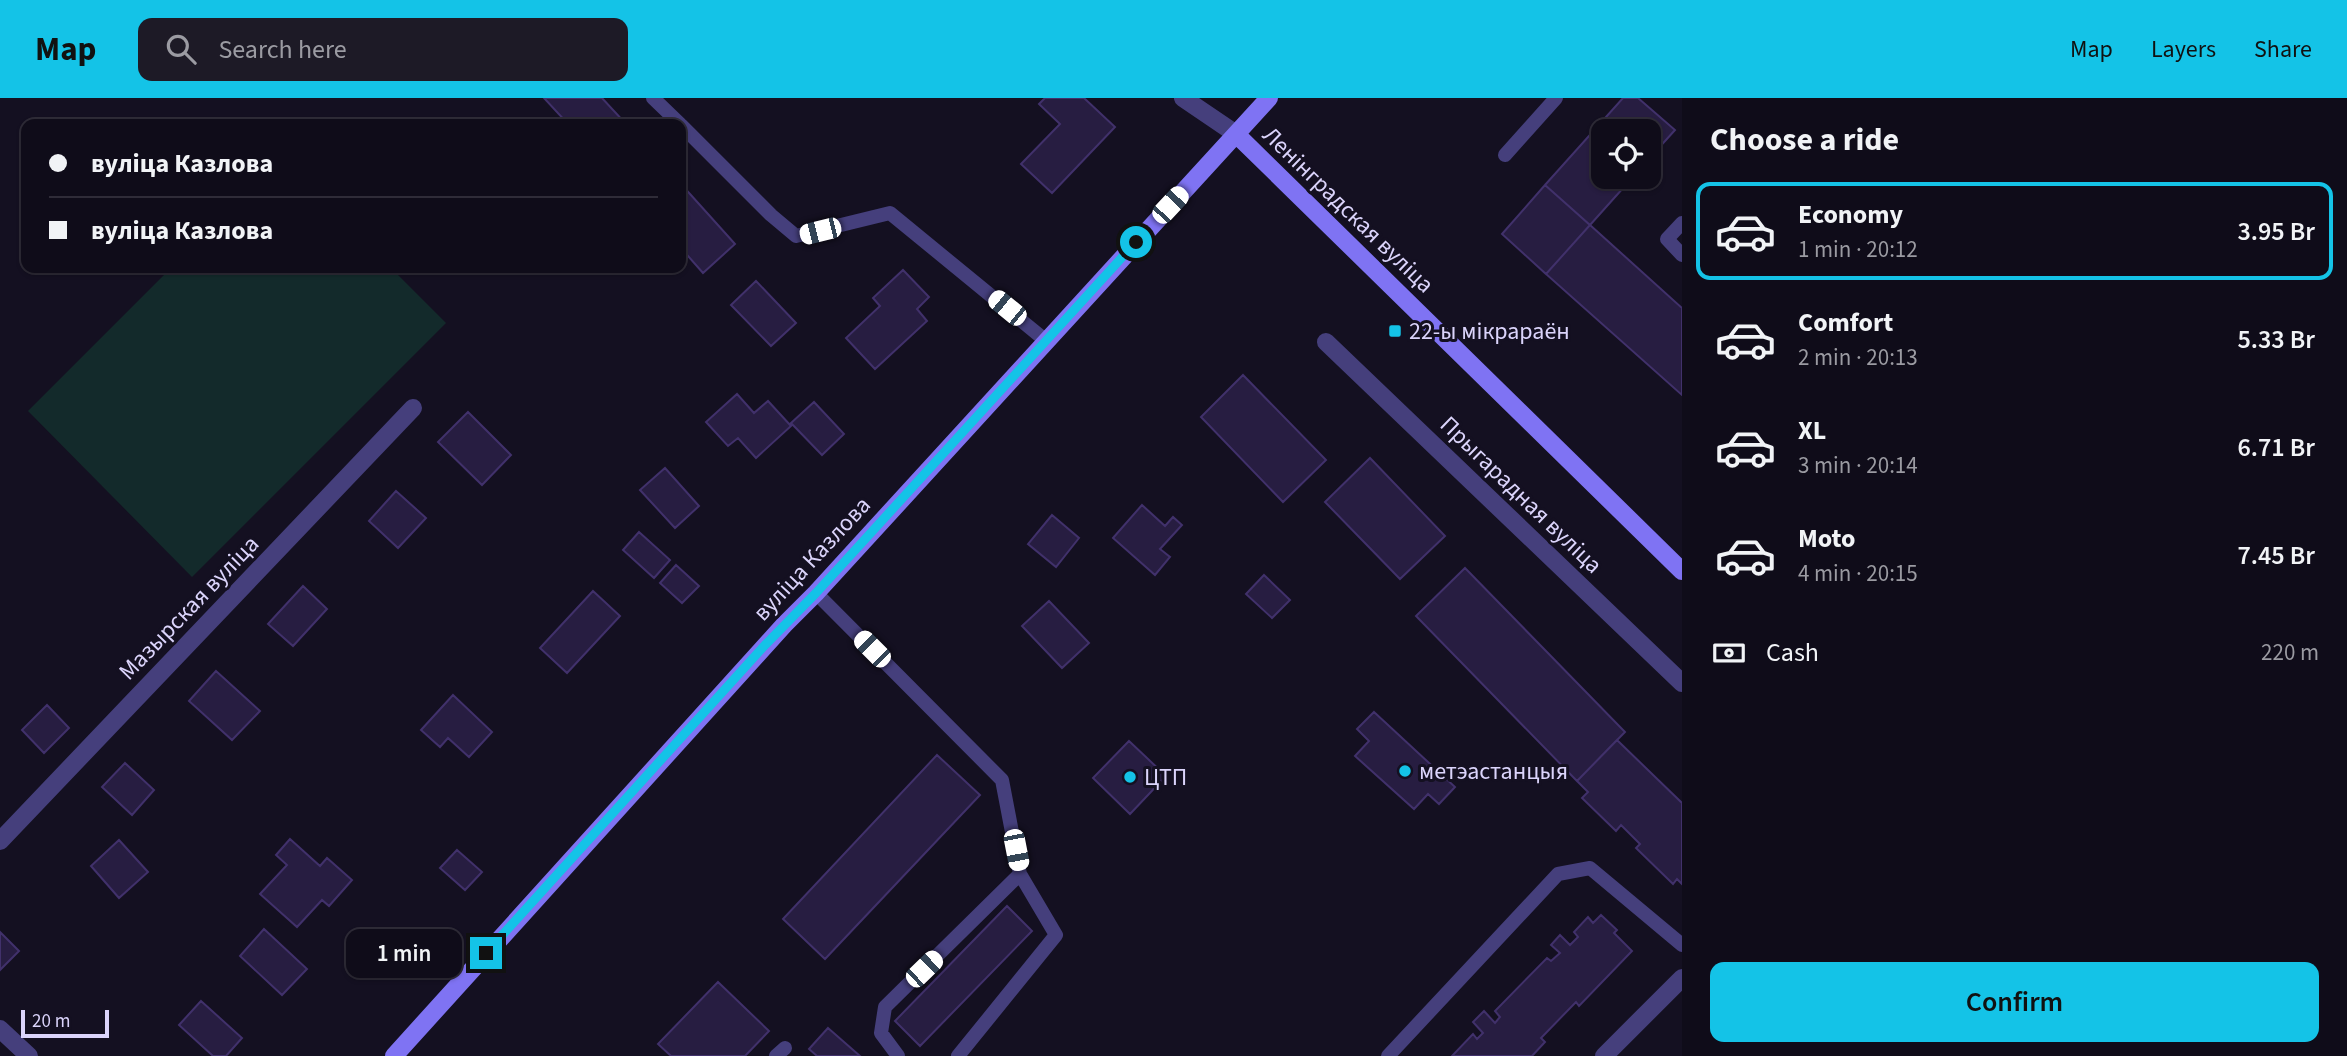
<!DOCTYPE html>
<html lang="en">
<head>
<meta charset="utf-8">
<style>
	:root { --surface:#0f0c19; --page:#1d1a26; --text:#f1f3f6; --muted:#9b9ba2; --line:#2f2c38; --accent:#14c3e7 }
	body { margin:0; font-family:"Source Sans 3",sans-serif; background:var(--page); color:var(--text); height:100vh; display:flex; flex-direction:column; font-size:26px; white-space:nowrap }
	* { box-sizing:border-box; margin:0 }
	p { font-size:23px; color:var(--muted) }
	.icon { flex:none; width:38px; height:38px; fill:none; stroke:currentColor; stroke-width:2; stroke-linecap:round; stroke-linejoin:round }
	.map { position:relative; flex:1; overflow:hidden }
	.drawer { display:flex; flex-direction:column; background:var(--surface); width:665px }
	.drawer>* { flex:none }
	.guide { position:absolute; left:21px; top:21px; width:665px; height:154px; border-radius:14px; box-shadow:0 2px 5px #0004,0 0 0 2px var(--line); display:grid; align-content:center; height:154px; padding:0 28px; background:var(--surface) }
	.fabs { position:absolute; left:1591px; top:21px; display:grid; gap:14px }
	.fabs a { display:grid; place-items:center; width:70px; height:70px; border-radius:14px; background:var(--surface); box-shadow:0 2px 5px #0004,0 0 0 2px var(--line); font-size:35px }
	.scale { position:absolute; left:21px; bottom:18px; width:88px; box-sizing:border-box; padding-left:7px; border:4px solid #dbd4fb; border-top:0; font-size:19px; line-height:24px; white-space:nowrap; color:#dbd4fb; -webkit-text-stroke:5px #141021; paint-order:stroke }
	.end { position:absolute; width:32px; height:32px; margin:-16px; border:9px solid #14c3e7; background:#111; box-shadow:0 0 0 4px #111 }
	.from { border-radius:50% }
	.bubble { position:absolute; height:49px; border-radius:14px; background:var(--surface); box-shadow:0 2px 5px #0004,0 0 0 2px var(--line); font-size:23px; font-weight:600; line-height:49px; text-align:center }
	.car { position:absolute; width:21px; height:42px; margin:-21px -10px; border-radius:9px; box-shadow:0 0 5px 2px #0007; background:linear-gradient(#fff 24%,#345 0 40%,#fff 0 76%,#345 0 86%,#fff 0) }
	.guide b { display:flex; align-items:center; gap:24px; height:66px; font-size:26px }
	.guide b+b { border-top:2px solid var(--line) }
	.guide i { width:18px; height:18px; background:var(--text) }
	ul { padding:0; list-style:none }
	li { display:flex; align-items:center; gap:21px; height:98px; margin:0 14px 10px; padding:0 14px; border:4px solid transparent; border-radius:14px }
	li div { flex:1 }
	li b { display:block; font-size:26px }
	li em { font-style:normal; font-weight:600 }
	li.selected { border-color:var(--accent) }
	li>.icon { width:63px; height:63px; stroke-width:1.5 }
	h2 { padding:0 28px; font-size:32px; line-height:84px }
	.pay { display:flex; align-items:center; gap:18px; height:77px; padding:0 28px; font-size:26px }
	.pay p { margin-inline-start:auto }
	.button { display:flex; gap:14px; margin-top:auto; padding:14px 28px }
	.button a { flex:1; height:80px; border-radius:14px; background:var(--accent); color:#111; font-size:28px; font-weight:600; line-height:80px; text-align:center }
	header { display:flex; align-items:center; gap:42px; box-sizing:border-box; height:98px; padding:0 35px; background:var(--accent); color:#111 }
	header strong { font-size:33px }
	nav { display:flex; gap:38px; margin-inline-start:auto; font-size:24px }
	.search { width:490px; height:63px; background:var(--page); display:flex; align-items:center; gap:18px; box-sizing:border-box; padding:0 24px; border-radius:14px; color:var(--muted); font-size:26px }
	main { display:flex; flex:1; min-height:0 }
	.map>svg:first-child { display:block }
	.green { fill:#132a2b }
	.building { fill:#271d41; stroke:#41316b; stroke-width:2 }
	.lines { fill:none; stroke-linecap:round; stroke-linejoin:round }
	.service { stroke:#453f7c; stroke-width:14 }
	.minor { stroke:#453f7c; stroke-width:18 }
	.tertiary { stroke:#453f7c; stroke-width:18 }
	.secondary { stroke:#7f73f3; stroke-width:18 }
	.route { stroke:#14c3e7; stroke-width:9 }
	.poi-dot { fill:#14c3e7; stroke:#141021; stroke-width:2.5 }
	.labels { text-anchor:middle; dominant-baseline:central; stroke-width:6; stroke-linejoin:round; paint-order:stroke }
	.street-label { font-size:24px; fill:#dbd4fb; stroke:#141021 }
	.poi-label { font-size:24px; fill:#dbd4fb; stroke:#141021; text-anchor:start }
</style>
</head>
<body>
<header>
<strong>Map</strong>
<div class="search"><svg class="icon" aria-label="search" viewBox="0 0 24 24"><circle cx="10" cy="10" r="6"/><path d="M15 15l6 6"/></svg>Search here</div>
<nav><a>Map</a><a>Layers</a><a>Share</a></nav>
</header>
<main>
<div class="map">
<svg width="1682" height="958" viewBox="0 0 1682 958">
	<rect width="100%" height="100%" fill="#141021"/>
	<path class="green" d="M 171,170 L 391,170 L 446,225 L 192,479 L 28,313 Z"/>
	<path class="building" d="M 544,0 L 602,0 L 626,26 L 568,26 Z
		M 1045,0 L 1084,0 L 1115,29 L 1052,95 L 1021,66 L 1060,26 L 1039,6 Z
		M 1623,0 L 1638,0 L 1675,32 L 1648,62 L 1648,33 L 1603,33 L 1603,79 L 1633,79 L 1590,127 L 1545,87 Z
		M 681,86 L 735,146 L 703,175 L 681,150 Z
		M 1545,87 L 1590,127 L 1546,176 L 1502,136 Z
		M 1590,127 L 1682,210 L 1682,297 L 1546,176 Z
		M 903,172 L 929,199 L 917,211 L 927,223 L 875,271 L 846,240 L 880,208 L 873,200 Z
		M 756,183 L 796,225 L 771,248 L 731,207 Z
		M 1243,277 L 1326,362 L 1283,404 L 1201,319 Z
		M 737,296 L 754,315 L 768,303 L 791,328 L 756,360 L 738,340 L 728,348 L 706,324 Z
		M 814,304 L 844,336 L 822,357 L 791,325 Z
		M 468,314 L 511,357 L 482,387 L 438,344 Z
		M 1370,360 L 1445,438 L 1400,481 L 1325,404 Z
		M 665,370 L 699,408 L 675,430 L 640,392 Z
		M 396,393 L 426,420 L 398,450 L 369,423 Z
		M 1142,407 L 1165,428 L 1173,419 L 1182,427 L 1160,451 L 1170,459 L 1155,477 L 1113,440 Z
		M 1052,417 L 1079,440 L 1056,469 L 1028,446 Z
		M 639,434 L 670,462 L 654,480 L 623,452 Z
		M 676,467 L 699,488 L 682,505 L 660,485 Z
		M 1465,470 L 1625,634 L 1577,683 L 1416,518 Z
		M 1264,477 L 1290,502 L 1272,520 L 1246,496 Z
		M 303,488 L 327,511 L 293,548 L 268,526 Z
		M 593,493 L 620,518 L 567,575 L 540,550 Z
		M 1049,503 L 1089,545 L 1062,570 L 1022,528 Z
		M 216,573 L 260,613 L 232,642 L 189,603 Z
		M 453,597 L 492,634 L 469,659 L 448,640 L 440,649 L 421,632 Z
		M 47,607 L 69,630 L 44,655 L 22,632 Z
		M 1374,614 L 1455,689 L 1439,706 L 1428,696 L 1414,711 L 1355,658 L 1369,643 L 1357,631 Z
		M 1617,642 L 1682,705 L 1682,786 L 1677,781 L 1673,786 L 1636,750 L 1640,746 L 1621,727 L 1616,733 L 1582,700 L 1588,694 L 1577,683 Z
		M 1129,643 L 1166,678 L 1130,716 L 1093,680 Z
		M 937,657 L 980,697 L 825,861 L 783,821 Z
		M 125,665 L 154,692 L 132,717 L 102,689 Z
		M 290,741 L 320,768 L 327,760 L 352,782 L 329,808 L 322,802 L 297,829 L 260,796 L 287,767 L 276,757 Z
		M 119,742 L 148,774 L 119,800 L 91,768 Z
		M 457,752 L 482,774 L 465,792 L 440,770 Z
		M 1007,808 L 1032,833 L 920,948 L 895,923 Z
		M 1601,817 L 1617,832 L 1614,835 L 1632,853 L 1579,908 L 1576,904 L 1541,940 L 1545,944 L 1532,958 L 1452,958 L 1473,936 L 1477,941 L 1483,935 L 1473,924 L 1484,913 L 1495,925 L 1500,919 L 1495,913 L 1547,860 L 1551,863 L 1560,855 L 1551,847 L 1560,837 L 1570,847 L 1578,839 L 1574,834 L 1588,819 L 1593,825 Z
		M 264,831 L 307,871 L 282,897 L 240,858 Z
		M 0,834 L 19,853 L 0,872 Z
		M 718,884 L 769,933 L 745,958 L 671,958 L 658,946 Z
		M 201,903 L 242,940 L 226,958 L 213,958 L 179,927 Z
		M 828,930 L 860,958 L 817,958 L 809,951 Z"/>
	<g class="lines">
		<path class="service" d="M 653,0 L 680,26
			M 681,27 L 771,117 L 796,138 L 890,115 L 1045,242
			M 1505,57 L 1556,0
			M 1682,125 L 1667,141 L 1682,157
			M 816,495 L 1002,682 L 1020,776 L 1056,837 L 958,958
			M 776,958 L 785,950
			M 898,958 L 881,935 L 885,909 L 1020,776
			M 1388,958 L 1558,776 L 1590,770 L 1682,847"/>
		<path class="minor" d="M 1326,244 L 1682,585
			M 0,743 L 413,310
			M 0,931 L 29,958
			M 1604,958 L 1682,880"/>
		<path class="tertiary" d="M 1183,0 L 1236,36"/>
		<path class="secondary" d="M 1236,36 L 1682,473
			M 394,958 L 784,527 L 816,495 L 1269,0"/>
	</g>
	<g class="lines">
		<path class="route" d="M 486,855 L 765,547 L 816,495 L 1136,144"/>
	</g>
	<g class="poi-dot">
		<rect x="1388" y="226" width="14" height="14" rx="3.5"/>
		<circle cx="1405" cy="673" r="7"/>
		<circle cx="1130" cy="679" r="7"/>
	</g>
	<g class="labels">
		<g class="street-label">
			<text transform="translate(1348 112) rotate(44)">Ленінградская вуліца</text>
			<text transform="translate(1521 397) rotate(44)">Прыгарадная вуліца</text>
			<text transform="translate(812 461) rotate(-47)">вуліца Казлова</text>
			<text transform="translate(189 510) rotate(-46)">Мазырская вуліца</text>
		</g>
		<g class="poi-label">
			<text x="1409" y="233">22-ы мікрараён</text>
			<text x="1419" y="673">метэастанцыя</text>
			<text x="1144" y="679">ЦТП</text>
		</g>
	</g>
</svg>
<div class="fabs">
<a><svg class="icon" aria-label="locate" viewBox="0 0 24 24"><circle cx="12" cy="12" r="6"/><path d="M12 2v4M12 18v4M2 12h4M18 12h4"/></svg></a>
</div>
<div class="scale">20 m</div>
<i class="end from" style="left:1136px;top:144px"></i>
<i class="end" style="left:486px;top:855px"></i>
<div class="bubble" style="left:346px;top:831px;width:116px">1 min</div>
<i class="car" style="left:1170px;top:107px;rotate:43deg"></i>
<i class="car" style="left:820px;top:133px;rotate:256deg"></i>
<i class="car" style="left:1007px;top:210px;rotate:309deg"></i>
<i class="car" style="left:872px;top:551px;rotate:315deg"></i>
<i class="car" style="left:1016px;top:752px;rotate:169deg"></i>
<i class="car" style="left:924px;top:871px;rotate:46deg"></i>
<div class="guide">
<b><i class="from"></i>вуліца Казлова</b>
<b><i></i>вуліца Казлова</b>
</div>
</div>
<section class="drawer">
<h2>Choose a ride</h2>
<ul>
<li class="selected"><svg class="icon" aria-label="car" viewBox="0 0 24 24"><path d="M5 17H2v-5l4-1 3-4h7l3 4 3 1v5h-3M9 17h6M6 11h13"/><circle cx="7" cy="17" r="2"/><circle cx="17" cy="17" r="2"/></svg><div><b>Economy</b><p>1 min · 20:12</p></div><em>3.95 Br</em></li>
<li><svg class="icon" aria-label="car" viewBox="0 0 24 24"><path d="M5 17H2v-5l4-1 3-4h7l3 4 3 1v5h-3M9 17h6M6 11h13"/><circle cx="7" cy="17" r="2"/><circle cx="17" cy="17" r="2"/></svg><div><b>Comfort</b><p>2 min · 20:13</p></div><em>5.33 Br</em></li>
<li><svg class="icon" aria-label="car" viewBox="0 0 24 24"><path d="M5 17H2v-5l4-1 3-4h7l3 4 3 1v5h-3M9 17h6M6 11h13"/><circle cx="7" cy="17" r="2"/><circle cx="17" cy="17" r="2"/></svg><div><b>XL</b><p>3 min · 20:14</p></div><em>6.71 Br</em></li>
<li><svg class="icon" aria-label="car" viewBox="0 0 24 24"><path d="M5 17H2v-5l4-1 3-4h7l3 4 3 1v5h-3M9 17h6M6 11h13"/><circle cx="7" cy="17" r="2"/><circle cx="17" cy="17" r="2"/></svg><div><b>Moto</b><p>4 min · 20:15</p></div><em>7.45 Br</em></li>
</ul>
<div class="pay"><svg class="icon" aria-label="cash" viewBox="0 0 24 24"><path d="M3 7h18v10H3z"/><circle cx="12" cy="12" r="2"/></svg>Cash<p>220 m</p></div>
<div class="button"><a>Confirm</a></div>
</section>
</main>
</body>
</html>
